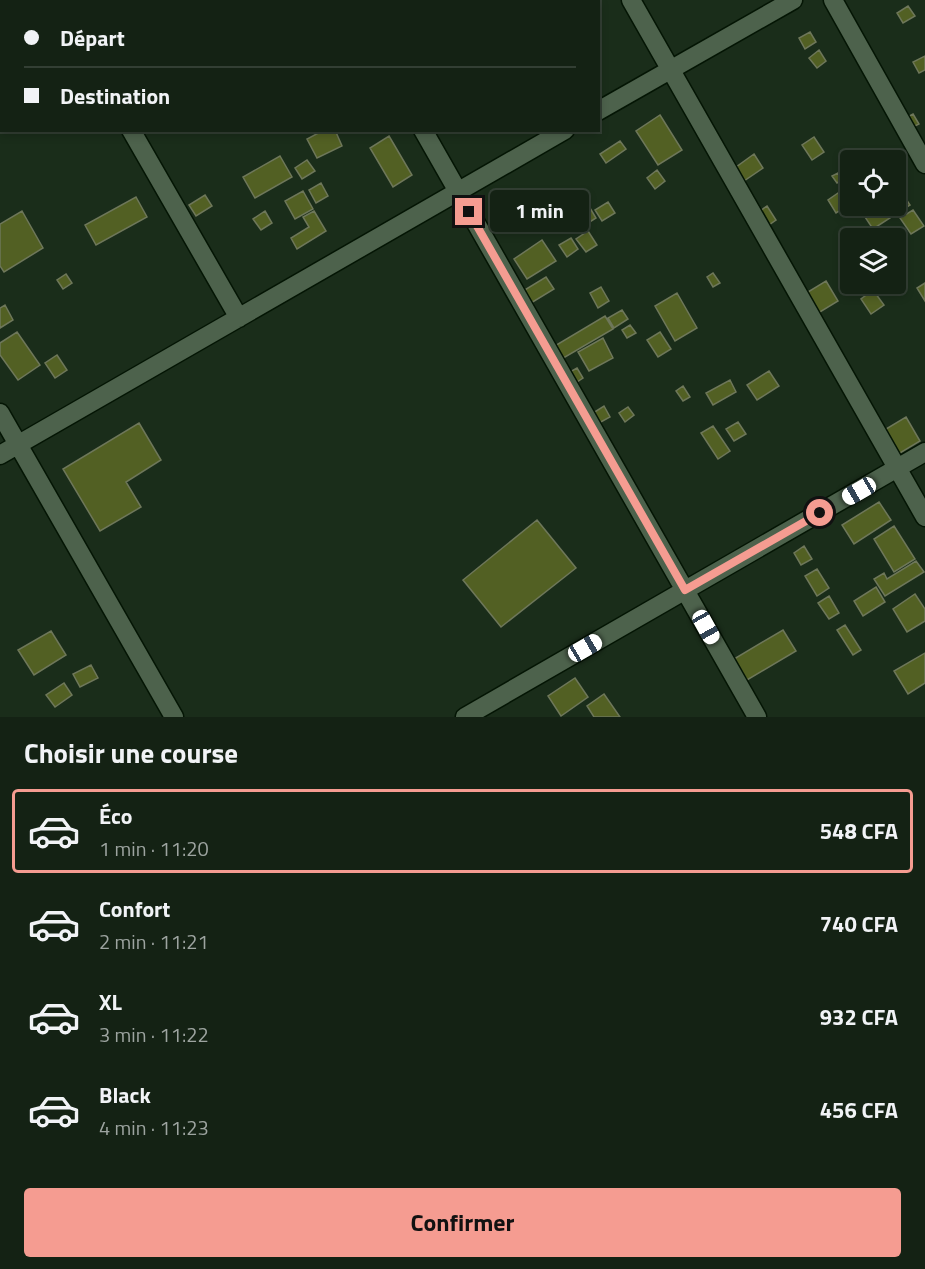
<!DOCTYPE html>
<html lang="fr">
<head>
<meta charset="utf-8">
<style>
	:root { --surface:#142214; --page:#1d2a1d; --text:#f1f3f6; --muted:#9da4a0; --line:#333f34; --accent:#f59c91 }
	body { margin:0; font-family:"Titillium Web",sans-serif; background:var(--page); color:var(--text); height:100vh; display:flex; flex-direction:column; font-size:22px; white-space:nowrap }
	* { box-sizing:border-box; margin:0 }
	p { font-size:20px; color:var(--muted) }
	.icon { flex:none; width:33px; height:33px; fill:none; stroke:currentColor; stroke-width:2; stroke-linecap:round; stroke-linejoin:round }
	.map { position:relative; height:717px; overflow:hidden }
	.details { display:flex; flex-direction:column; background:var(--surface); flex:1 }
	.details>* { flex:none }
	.hud { position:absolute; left:0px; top:0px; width:600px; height:132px; box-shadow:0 3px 9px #0003,0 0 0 2px var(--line); display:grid; align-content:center; height:132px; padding:0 24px; background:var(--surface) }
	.buttons { position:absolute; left:840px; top:150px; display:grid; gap:12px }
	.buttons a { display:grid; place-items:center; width:66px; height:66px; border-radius:6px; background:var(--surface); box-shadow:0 3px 9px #0003,0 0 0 2px var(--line); font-size:30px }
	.end { position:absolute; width:27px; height:27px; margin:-14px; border:8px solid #f59c91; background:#111; box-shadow:0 0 0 3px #111 }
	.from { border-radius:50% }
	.bubble { position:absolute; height:42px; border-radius:6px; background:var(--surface); box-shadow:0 3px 9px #0003,0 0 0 2px var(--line); font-size:20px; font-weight:700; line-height:42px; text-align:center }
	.car { position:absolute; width:18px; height:36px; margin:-18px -9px; border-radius:8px; box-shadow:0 0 4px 2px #0007; background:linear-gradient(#fff 24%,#345 0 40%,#fff 0 76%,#345 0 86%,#fff 0) }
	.hud b { display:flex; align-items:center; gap:21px; height:57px; font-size:22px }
	.hud b+b { border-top:2px solid var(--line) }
	.hud i { width:15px; height:15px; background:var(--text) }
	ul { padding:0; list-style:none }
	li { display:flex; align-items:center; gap:18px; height:84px; margin:0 12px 9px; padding:0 12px; border:3px solid transparent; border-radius:6px }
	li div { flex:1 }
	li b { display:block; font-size:22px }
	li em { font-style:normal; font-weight:700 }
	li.current { border-color:var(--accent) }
	li>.icon { width:54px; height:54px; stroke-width:1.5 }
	h2 { padding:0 24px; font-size:27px; line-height:72px }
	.action { display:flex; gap:12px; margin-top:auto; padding:12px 24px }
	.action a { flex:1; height:69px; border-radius:6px; background:var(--accent); color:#111; font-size:24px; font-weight:700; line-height:69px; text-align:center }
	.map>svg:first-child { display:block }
	.building { fill:#526023; stroke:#6e775a; stroke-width:1.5 }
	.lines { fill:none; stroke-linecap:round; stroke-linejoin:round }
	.street-casing { stroke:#041504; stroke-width:21 }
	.street { stroke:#4d624c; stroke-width:18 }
	.route { stroke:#f59c91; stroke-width:8 }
</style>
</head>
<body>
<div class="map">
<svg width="925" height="717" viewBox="0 0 925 717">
	<rect width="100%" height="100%" fill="#1a2d1a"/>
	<path class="building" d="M 908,6 L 915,16 L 903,23 L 897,13 Z
		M 810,32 L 816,42 L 805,49 L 799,38 Z
		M 819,50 L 826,61 L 817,68 L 809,58 Z
		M 925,56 L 925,70 L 919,73 L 913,62 Z
		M 0,61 L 2,61 L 2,102 L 0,103 Z
		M 913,114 L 919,124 L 905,131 L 900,121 Z
		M 660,115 L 682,150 L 658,165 L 636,131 Z
		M 324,130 L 335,130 L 342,146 L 317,158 L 307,139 Z
		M 389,136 L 412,175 L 393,187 L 370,148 Z
		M 814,137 L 824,152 L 812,160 L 802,145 Z
		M 620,141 L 626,149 L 606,163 L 600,154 Z
		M 754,154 L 763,168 L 741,183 L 732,170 Z
		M 869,154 L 874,160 L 859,160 Z
		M 280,156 L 292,177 L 255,198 L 243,177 Z
		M 307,160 L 315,171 L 302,179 L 295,168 Z
		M 657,170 L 665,181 L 655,189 L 647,178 Z
		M 838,173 L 842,180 L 837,183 L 832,176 Z
		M 321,183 L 328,196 L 316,203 L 309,190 Z
		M 303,191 L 313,209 L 295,219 L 285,201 Z
		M 841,191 L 850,204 L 836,213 L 828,200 Z
		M 902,193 L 910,205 L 873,229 L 865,217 L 883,206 L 896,206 L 896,197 Z
		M 205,195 L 212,206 L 196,216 L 189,205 Z
		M 136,197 L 147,217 L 96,245 L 85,225 Z
		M 608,202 L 615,213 L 602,221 L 595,210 Z
		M 767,206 L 776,220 L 766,227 L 757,213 Z
		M 590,208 L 596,218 L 585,225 L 579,216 Z
		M 913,210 L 924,226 L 911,234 L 900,218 Z
		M 22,211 L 43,248 L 4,272 L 0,266 L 0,224 Z
		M 265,211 L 272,223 L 261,230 L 253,219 Z
		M 314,211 L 326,231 L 297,249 L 291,238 L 309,227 L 303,217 Z
		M 883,229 L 889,238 L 869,238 Z
		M 588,231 L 597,245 L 586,252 L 576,239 Z
		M 571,238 L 578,249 L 567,257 L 559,245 Z
		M 542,240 L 556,261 L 527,279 L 514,259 Z
		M 713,273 L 720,283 L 713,287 L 707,277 Z
		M 66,274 L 72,283 L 63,289 L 57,280 Z
		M 546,277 L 554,289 L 531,303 L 523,291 Z
		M 826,281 L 838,301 L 815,315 L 803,295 Z
		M 925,283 L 925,301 L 917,288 Z
		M 601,287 L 609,301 L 598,308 L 590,293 Z
		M 873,290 L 884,305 L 871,314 L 861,299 Z
		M 677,293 L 697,328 L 675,341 L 655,306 Z
		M 5,305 L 13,320 L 0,328 L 0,308 Z
		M 622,310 L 628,319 L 614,328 L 608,318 Z
		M 605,316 L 613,329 L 560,360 L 553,347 Z
		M 630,325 L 636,333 L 627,338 L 622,330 Z
		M 17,332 L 40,365 L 18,380 L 0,355 L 0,343 Z
		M 660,332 L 671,349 L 658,357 L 647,340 Z
		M 603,338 L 613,358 L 589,371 L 578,352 Z
		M 57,355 L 67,370 L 55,378 L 45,363 Z
		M 577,368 L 583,378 L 574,384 L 568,373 Z
		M 769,371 L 779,386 L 757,400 L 747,385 Z
		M 730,380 L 736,392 L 713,405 L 706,393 Z
		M 683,386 L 690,397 L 683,401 L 676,391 Z
		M 604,406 L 610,417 L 599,423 L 593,413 Z
		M 628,407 L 634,415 L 625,422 L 619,413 Z
		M 906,417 L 920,441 L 895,456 L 881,432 Z
		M 738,422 L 746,434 L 734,441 L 726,429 Z
		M 139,423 L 161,460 L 126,482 L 141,507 L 100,531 L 63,469 Z
		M 713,426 L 730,451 L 718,459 L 701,433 Z
		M 879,502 L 891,520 L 854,544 L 842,525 Z
		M 537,520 L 576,568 L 501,627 L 463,580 Z
		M 894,526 L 915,559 L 894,572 L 874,539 Z
		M 804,546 L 812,559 L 801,565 L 794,553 Z
		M 916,561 L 924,572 L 885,596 L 874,579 L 884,573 L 887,579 Z
		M 817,569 L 829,588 L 817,596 L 805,576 Z
		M 876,587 L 885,602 L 863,616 L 854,601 Z
		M 915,594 L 925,609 L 925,621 L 907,632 L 893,609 Z
		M 829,596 L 839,613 L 829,619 L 818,603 Z
		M 845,625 L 861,650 L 853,655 L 837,630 Z
		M 783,630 L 796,651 L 747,680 L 734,659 Z
		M 51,631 L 66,655 L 34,675 L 18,650 Z
		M 925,653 L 925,683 L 908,694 L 894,671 Z
		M 91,665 L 98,678 L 80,687 L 73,674 Z
		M 575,678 L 588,697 L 561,716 L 548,696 Z
		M 64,683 L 72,695 L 55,707 L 46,695 Z
		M 604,694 L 620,717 L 594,717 L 587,706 Z"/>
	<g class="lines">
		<defs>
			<path id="street" d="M 56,0 L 57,2
				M 348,0 L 349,2
				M 631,0 L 925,517
				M 833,0 L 925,164
				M 598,111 L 793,0
				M 131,130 L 239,318
				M 423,130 L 757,717
				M 0,413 L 174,717
				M 0,455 L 565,130
				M 465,717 L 925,452"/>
		</defs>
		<use href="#street" class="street-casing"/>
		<use href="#street" class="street"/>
	</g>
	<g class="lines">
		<path class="route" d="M 469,212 L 685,590 L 820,513"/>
	</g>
</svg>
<div class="buttons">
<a><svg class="icon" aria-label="locate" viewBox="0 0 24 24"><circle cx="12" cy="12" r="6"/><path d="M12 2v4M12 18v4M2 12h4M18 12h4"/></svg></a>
<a><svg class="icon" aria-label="layers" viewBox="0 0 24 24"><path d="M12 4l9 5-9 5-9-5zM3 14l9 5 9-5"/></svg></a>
</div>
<i class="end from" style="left:820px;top:513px"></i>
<i class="end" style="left:469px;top:212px"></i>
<div class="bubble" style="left:490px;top:190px;width:99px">1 min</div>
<i class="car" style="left:859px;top:491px;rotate:240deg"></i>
<i class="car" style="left:706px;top:627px;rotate:151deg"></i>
<i class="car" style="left:585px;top:648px;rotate:60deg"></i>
<div class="hud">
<b><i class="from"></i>Départ</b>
<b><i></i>Destination</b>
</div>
</div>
<section class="details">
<h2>Choisir une course</h2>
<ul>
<li class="current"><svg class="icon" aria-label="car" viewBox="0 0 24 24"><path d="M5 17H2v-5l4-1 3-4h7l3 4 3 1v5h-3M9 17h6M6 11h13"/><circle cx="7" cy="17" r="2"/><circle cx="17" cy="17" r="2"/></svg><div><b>Éco</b><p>1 min · 11:20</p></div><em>548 CFA</em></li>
<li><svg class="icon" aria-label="car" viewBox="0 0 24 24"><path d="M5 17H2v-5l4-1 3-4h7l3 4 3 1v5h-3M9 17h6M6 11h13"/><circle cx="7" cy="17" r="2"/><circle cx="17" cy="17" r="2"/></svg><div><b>Confort</b><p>2 min · 11:21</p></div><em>740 CFA</em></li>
<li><svg class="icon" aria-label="car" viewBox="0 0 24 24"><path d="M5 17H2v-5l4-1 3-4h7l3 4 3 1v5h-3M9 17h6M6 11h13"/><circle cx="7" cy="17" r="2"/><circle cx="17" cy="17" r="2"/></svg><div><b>XL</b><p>3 min · 11:22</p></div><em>932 CFA</em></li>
<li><svg class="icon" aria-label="car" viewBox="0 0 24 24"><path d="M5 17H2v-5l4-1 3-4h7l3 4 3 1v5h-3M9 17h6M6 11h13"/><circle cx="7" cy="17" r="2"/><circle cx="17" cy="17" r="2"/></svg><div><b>Black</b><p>4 min · 11:23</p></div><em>456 CFA</em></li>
</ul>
<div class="action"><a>Confirmer</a></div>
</section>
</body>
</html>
